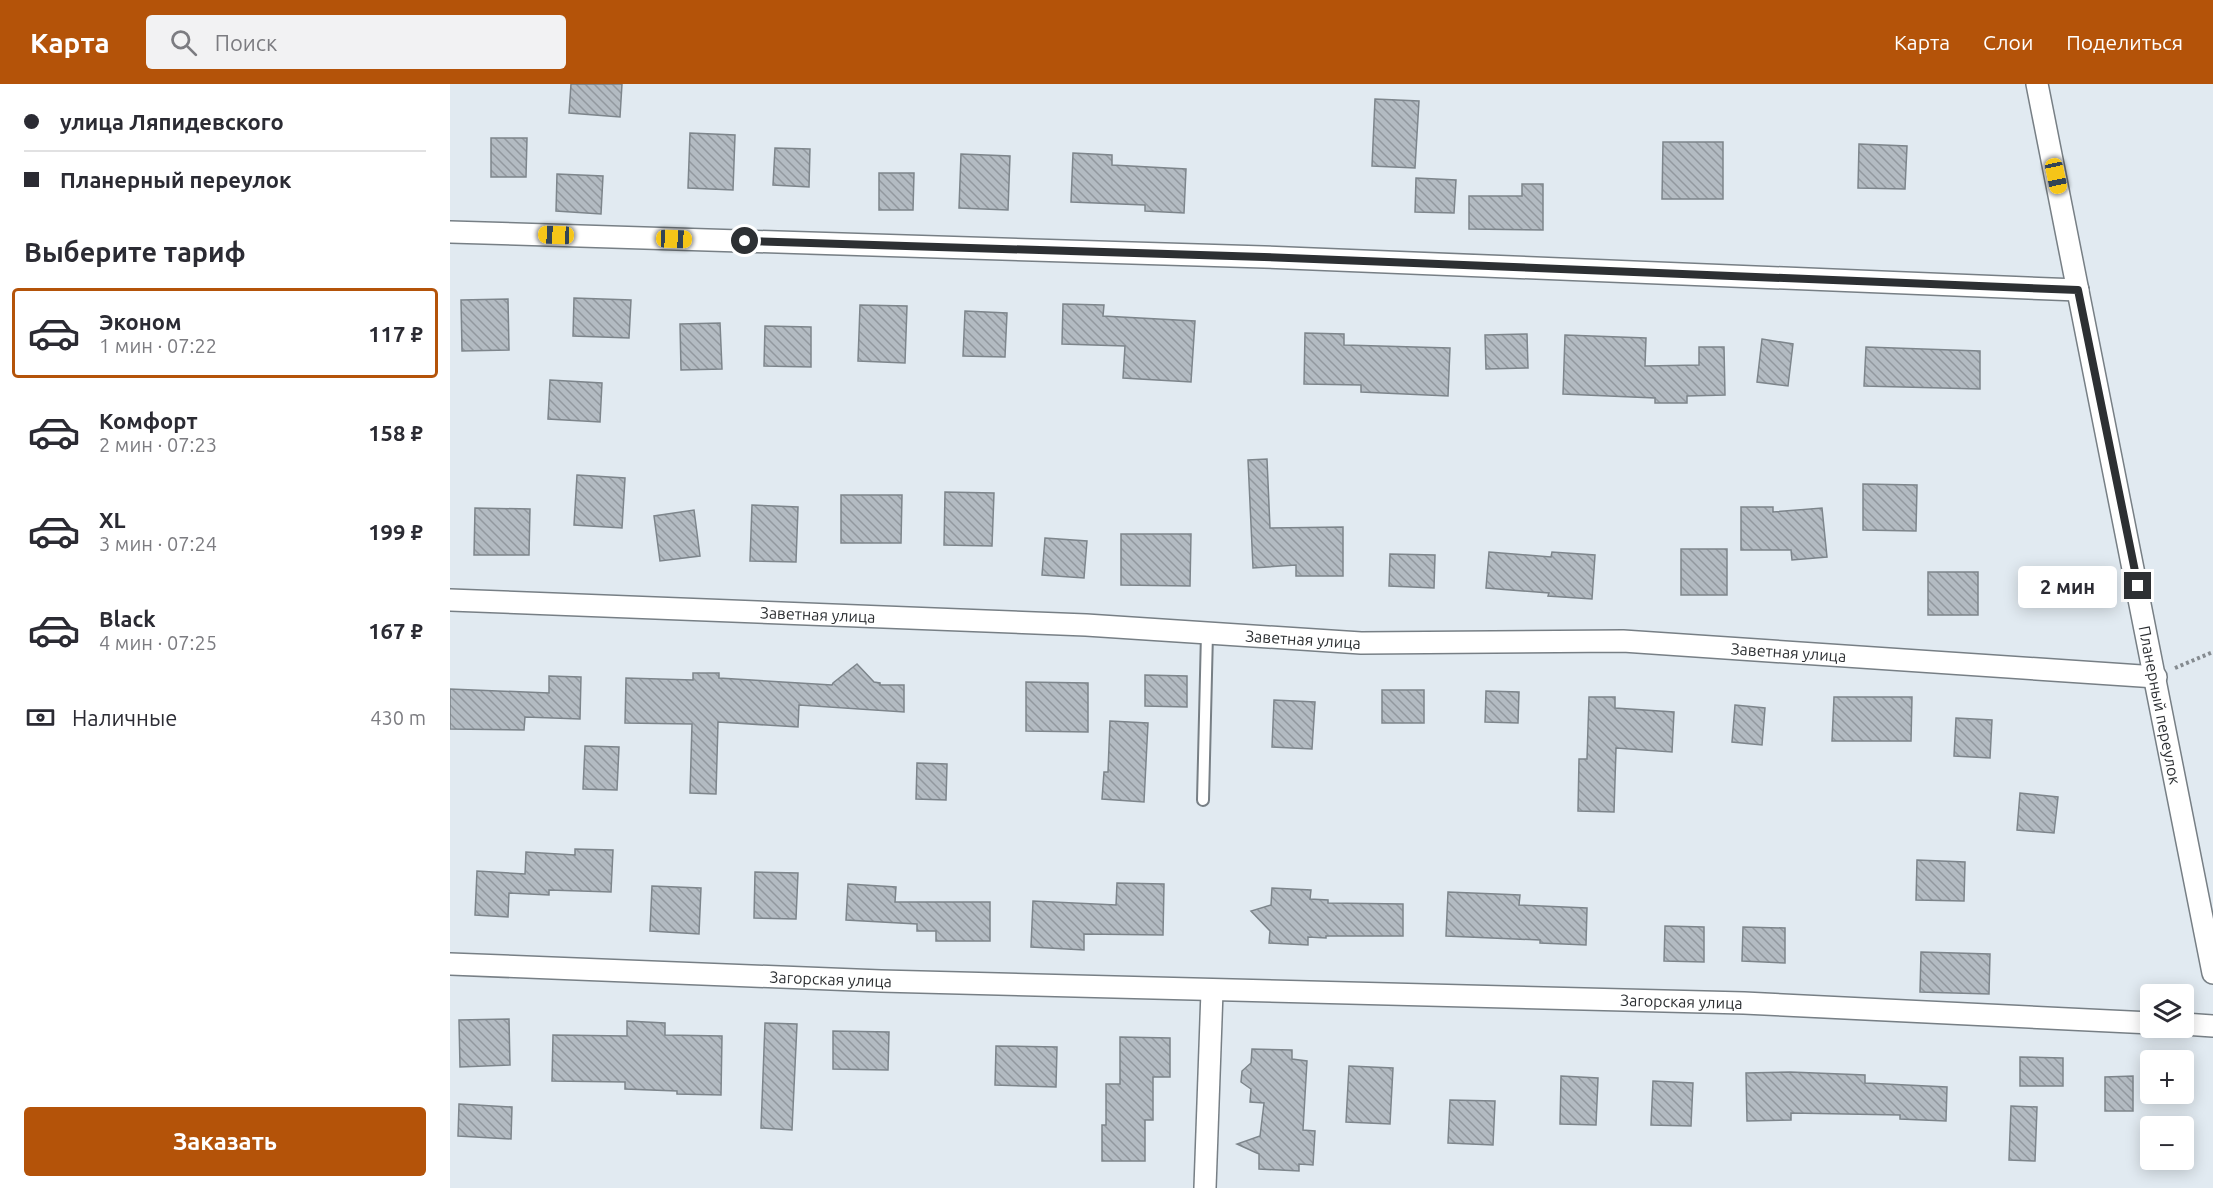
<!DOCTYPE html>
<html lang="ru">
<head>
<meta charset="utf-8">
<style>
	:root { --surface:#fff; --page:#f2f2f3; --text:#2b2b33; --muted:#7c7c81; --line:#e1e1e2; --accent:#b45309 }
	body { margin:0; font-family:Ubuntu,sans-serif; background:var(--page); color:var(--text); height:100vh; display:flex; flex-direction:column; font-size:22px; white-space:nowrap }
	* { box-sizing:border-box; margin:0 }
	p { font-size:20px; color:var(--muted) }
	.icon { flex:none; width:33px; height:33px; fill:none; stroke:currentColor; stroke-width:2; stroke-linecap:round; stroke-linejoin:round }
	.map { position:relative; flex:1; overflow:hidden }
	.sheet { display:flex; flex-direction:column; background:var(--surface); width:450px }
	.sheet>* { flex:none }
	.banner { display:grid; align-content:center; height:132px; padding:0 24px; background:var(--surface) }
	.tools { position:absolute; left:1690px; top:900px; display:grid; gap:12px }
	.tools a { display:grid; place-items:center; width:54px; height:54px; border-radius:6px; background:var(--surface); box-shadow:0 3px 15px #0003; font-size:30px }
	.end { position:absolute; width:27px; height:27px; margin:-14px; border:8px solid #2d3033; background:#fff; box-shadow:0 0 0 3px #fff }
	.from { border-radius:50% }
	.bubble { position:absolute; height:42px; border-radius:6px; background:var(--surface); box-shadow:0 3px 15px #0003; font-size:20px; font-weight:600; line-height:42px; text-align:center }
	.car { position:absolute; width:18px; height:36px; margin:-18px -9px; border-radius:8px; box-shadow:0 0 4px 2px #0007; background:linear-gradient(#f5c518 24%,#345 0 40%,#f5c518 0 76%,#345 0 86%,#f5c518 0) }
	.banner b { display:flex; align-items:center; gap:21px; height:57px; font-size:22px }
	.banner b+b { border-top:2px solid var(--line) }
	.banner i { width:15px; height:15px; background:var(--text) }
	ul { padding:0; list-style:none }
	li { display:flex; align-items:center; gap:18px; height:90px; margin:0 12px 9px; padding:0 12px; border:3px solid transparent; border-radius:6px }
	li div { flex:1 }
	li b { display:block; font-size:22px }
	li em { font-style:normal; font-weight:600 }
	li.active { border-color:var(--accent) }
	li>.icon { width:54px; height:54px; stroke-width:1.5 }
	h2 { padding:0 24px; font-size:27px; line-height:72px }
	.pay { display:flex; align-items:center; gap:15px; height:66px; padding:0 24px; font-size:22px }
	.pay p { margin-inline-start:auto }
	.primary-button { display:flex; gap:12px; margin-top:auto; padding:12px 24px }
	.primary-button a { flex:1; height:69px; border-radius:6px; background:var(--accent); color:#fff; font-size:24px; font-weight:600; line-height:69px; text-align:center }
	header { display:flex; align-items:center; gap:36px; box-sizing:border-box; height:84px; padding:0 30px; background:var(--accent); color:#fff }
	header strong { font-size:28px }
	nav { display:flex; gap:33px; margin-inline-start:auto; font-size:21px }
	.search { width:420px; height:54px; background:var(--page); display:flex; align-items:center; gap:15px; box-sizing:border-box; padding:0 21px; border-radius:6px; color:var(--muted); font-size:22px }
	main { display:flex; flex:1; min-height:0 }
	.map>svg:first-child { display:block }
	.building { fill:url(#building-back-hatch); stroke:#7d858b; stroke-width:1.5 }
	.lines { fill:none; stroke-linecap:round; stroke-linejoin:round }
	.service-casing { stroke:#777f85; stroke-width:14 }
	.minor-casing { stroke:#777f85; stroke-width:24 }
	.path { stroke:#858b90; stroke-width:4; stroke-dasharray:3 3; stroke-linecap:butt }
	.service { stroke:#fff; stroke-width:10 }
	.minor { stroke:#fff; stroke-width:21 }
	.route { stroke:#2d3033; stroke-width:8 }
	.labels { text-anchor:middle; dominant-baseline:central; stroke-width:5; stroke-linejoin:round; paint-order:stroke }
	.street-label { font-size:16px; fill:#2d3033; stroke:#fff }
</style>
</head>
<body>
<header>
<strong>Карта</strong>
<div class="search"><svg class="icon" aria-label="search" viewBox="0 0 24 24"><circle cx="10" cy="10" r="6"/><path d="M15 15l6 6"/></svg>Поиск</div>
<nav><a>Карта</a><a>Слои</a><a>Поделиться</a></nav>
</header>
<main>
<section class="sheet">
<div class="banner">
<b><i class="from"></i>улица Ляпидевского</b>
<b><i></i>Планерный переулок</b>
</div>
<h2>Выберите тариф</h2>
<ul>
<li class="active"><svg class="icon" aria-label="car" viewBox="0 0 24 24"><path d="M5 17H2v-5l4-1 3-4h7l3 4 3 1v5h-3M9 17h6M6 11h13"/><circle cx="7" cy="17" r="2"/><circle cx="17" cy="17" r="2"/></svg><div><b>Эконом</b><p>1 мин · 07:22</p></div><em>117 ₽</em></li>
<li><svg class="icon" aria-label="car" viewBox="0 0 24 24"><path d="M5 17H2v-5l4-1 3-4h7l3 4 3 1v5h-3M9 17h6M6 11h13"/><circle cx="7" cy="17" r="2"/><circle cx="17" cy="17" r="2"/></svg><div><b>Комфорт</b><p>2 мин · 07:23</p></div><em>158 ₽</em></li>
<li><svg class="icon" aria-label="car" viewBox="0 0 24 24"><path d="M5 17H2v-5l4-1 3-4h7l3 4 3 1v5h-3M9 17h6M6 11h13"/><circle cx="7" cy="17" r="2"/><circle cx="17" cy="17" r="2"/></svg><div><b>XL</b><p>3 мин · 07:24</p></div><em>199 ₽</em></li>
<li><svg class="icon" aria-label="car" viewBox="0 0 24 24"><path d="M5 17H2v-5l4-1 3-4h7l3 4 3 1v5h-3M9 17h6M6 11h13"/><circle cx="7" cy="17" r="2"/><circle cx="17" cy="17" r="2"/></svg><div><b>Black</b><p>4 мин · 07:25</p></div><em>167 ₽</em></li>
</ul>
<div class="pay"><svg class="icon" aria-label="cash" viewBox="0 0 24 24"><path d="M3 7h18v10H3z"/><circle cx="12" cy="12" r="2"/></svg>Наличные<p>430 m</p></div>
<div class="primary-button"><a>Заказать</a></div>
</section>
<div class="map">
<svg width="1763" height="1104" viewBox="0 0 1763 1104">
	<defs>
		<pattern id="building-back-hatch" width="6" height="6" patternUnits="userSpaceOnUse" patternTransform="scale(1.5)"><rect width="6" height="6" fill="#b3bbc2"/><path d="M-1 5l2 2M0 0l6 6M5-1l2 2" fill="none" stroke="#92989e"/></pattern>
	</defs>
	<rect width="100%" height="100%" fill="#e1eaf1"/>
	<path class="building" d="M 121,0 L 172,0 L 170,33 L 119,29 Z
		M 925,15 L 969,17 L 965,84 L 922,82 Z
		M 240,49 L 285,51 L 283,106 L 238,104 Z
		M 41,54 L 77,54 L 76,93 L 41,93 Z
		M 1213,58 L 1273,58 L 1273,115 L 1212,115 Z
		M 1409,60 L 1457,62 L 1455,105 L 1408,104 Z
		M 325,64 L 360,65 L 359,103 L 323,101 Z
		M 623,69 L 662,71 L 662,81 L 736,85 L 734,129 L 695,127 L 695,121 L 621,118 Z
		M 511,70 L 560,72 L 558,126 L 509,124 Z
		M 429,89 L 464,89 L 463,126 L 429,126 Z
		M 107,90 L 153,92 L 151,130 L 106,127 Z
		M 966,94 L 1006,96 L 1004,129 L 965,128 Z
		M 1072,100 L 1093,100 L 1093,146 L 1019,145 L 1019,112 L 1072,112 Z
		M 124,214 L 181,216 L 179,254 L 123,252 Z
		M 58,215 L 59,266 L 12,267 L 11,216 Z
		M 613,220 L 654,221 L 653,232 L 745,237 L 741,298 L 673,294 L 675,262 L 612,260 Z
		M 410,221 L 457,222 L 455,279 L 408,277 Z
		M 515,227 L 557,229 L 555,273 L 513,272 Z
		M 270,239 L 272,285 L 231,286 L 230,240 Z
		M 315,242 L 361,243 L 361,283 L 314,282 Z
		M 855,249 L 894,250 L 894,261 L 1000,264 L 998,312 L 911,308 L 911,301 L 854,300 Z
		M 1077,250 L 1078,284 L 1036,285 L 1035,251 Z
		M 1115,251 L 1196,254 L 1195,282 L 1249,281 L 1249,263 L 1274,263 L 1275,311 L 1237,312 L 1237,319 L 1205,319 L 1205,314 L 1113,310 Z
		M 1312,255 L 1343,260 L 1338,302 L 1307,298 Z
		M 1416,263 L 1530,267 L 1530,305 L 1414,302 Z
		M 100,296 L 152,299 L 150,338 L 98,335 Z
		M 817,375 L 820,444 L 893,443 L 893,492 L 846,492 L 846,481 L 803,484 L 798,376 Z
		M 127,391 L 175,394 L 172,444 L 124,441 Z
		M 1413,400 L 1467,401 L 1466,447 L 1413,446 Z
		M 495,408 L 544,409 L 542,462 L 494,461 Z
		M 391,411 L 452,411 L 451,459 L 391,459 Z
		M 302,421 L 348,423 L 346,478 L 300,477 Z
		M 1291,423 L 1323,423 L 1323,428 L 1372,424 L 1377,473 L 1342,476 L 1341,466 L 1291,466 Z
		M 25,424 L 80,425 L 79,471 L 24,471 Z
		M 244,426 L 250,472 L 210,477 L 204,432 Z
		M 671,450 L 741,450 L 740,502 L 671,501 Z
		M 595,454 L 637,457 L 634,494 L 592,491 Z
		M 1231,465 L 1277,465 L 1277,511 L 1231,511 Z
		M 1039,468 L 1101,473 L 1102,468 L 1145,471 L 1142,515 L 1098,512 L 1099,509 L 1036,504 Z
		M 940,470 L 985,471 L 984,504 L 939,502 Z
		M 1478,488 L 1528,488 L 1528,531 L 1478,531 Z
		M 407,580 L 424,598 L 430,599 L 430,601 L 454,601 L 454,628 L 349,621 L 348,643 L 268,638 L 266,710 L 240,709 L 242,640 L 175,639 L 176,594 L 243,596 L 243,589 L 269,589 L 269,594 L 382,601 L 383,599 Z
		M 695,591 L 737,592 L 737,623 L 695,622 Z
		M 99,592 L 131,593 L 130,635 L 75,633 L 74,646 L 0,645 L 0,605 L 99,609 Z
		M 576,598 L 638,599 L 638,648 L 576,647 Z
		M 932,606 L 974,606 L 974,639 L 932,639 Z
		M 1036,607 L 1069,608 L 1068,639 L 1035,638 Z
		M 1139,613 L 1165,613 L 1165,624 L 1224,628 L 1222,668 L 1166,664 L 1164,728 L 1128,727 L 1129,675 L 1137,675 Z
		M 1384,613 L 1462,613 L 1461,657 L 1382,657 Z
		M 824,616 L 865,618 L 862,665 L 822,663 Z
		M 1285,621 L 1315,624 L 1312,661 L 1282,658 Z
		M 1506,634 L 1542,636 L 1540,674 L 1504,672 Z
		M 660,637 L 698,639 L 694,718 L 652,715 L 654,688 L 658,688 Z
		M 135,662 L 169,663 L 167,706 L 133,705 Z
		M 467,679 L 497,680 L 496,716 L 466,715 Z
		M 1570,709 L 1608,713 L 1604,749 L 1567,746 Z
		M 125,765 L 163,766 L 161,808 L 99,806 L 99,811 L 59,809 L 58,833 L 25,831 L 27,787 L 75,790 L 76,768 L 125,771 Z
		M 1467,776 L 1515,778 L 1514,817 L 1466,816 Z
		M 305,788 L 348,789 L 346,835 L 304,834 Z
		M 667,799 L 714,800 L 713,851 L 634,850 L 634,866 L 581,863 L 583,817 L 666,821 Z
		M 398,800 L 446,803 L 445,818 L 540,818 L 540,857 L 486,857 L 486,847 L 467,847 L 467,840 L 396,836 Z
		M 202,802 L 251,804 L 249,850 L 200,847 Z
		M 822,804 L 861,806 L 860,815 L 878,816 L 878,819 L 953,820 L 953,852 L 876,852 L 876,854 L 858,853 L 858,861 L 819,859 L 820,847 L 801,827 L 821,821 Z
		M 998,808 L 1070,811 L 1069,821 L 1137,824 L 1136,861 L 1090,859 L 1090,856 L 996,852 Z
		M 1215,842 L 1254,843 L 1254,878 L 1214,877 Z
		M 1293,843 L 1335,844 L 1335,879 L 1292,877 Z
		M 1471,868 L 1540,870 L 1539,910 L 1470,908 Z
		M 59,935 L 60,981 L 10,983 L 9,936 Z
		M 177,937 L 215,939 L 215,951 L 272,952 L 271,1011 L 227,1010 L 227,1007 L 175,1005 L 175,998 L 102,997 L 103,951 L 177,952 Z
		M 315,939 L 347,940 L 342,1046 L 311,1044 Z
		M 383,947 L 439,948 L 438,986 L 383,985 Z
		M 670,953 L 720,954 L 720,993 L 703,993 L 703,1036 L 695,1036 L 695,1077 L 652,1077 L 652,1041 L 656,1041 L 656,1000 L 670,1000 Z
		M 546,962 L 607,963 L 606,1003 L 545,1001 Z
		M 802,965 L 842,966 L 842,975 L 857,977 L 853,1046 L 865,1047 L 863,1081 L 849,1080 L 849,1087 L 809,1085 L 809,1070 L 787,1060 L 810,1052 L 814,1019 L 800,1018 L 801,1005 L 791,998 L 792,987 L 801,979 Z
		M 1570,973 L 1613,974 L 1613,1002 L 1570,1002 Z
		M 899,982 L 943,984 L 940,1040 L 896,1038 Z
		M 1340,988 L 1415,991 L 1415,999 L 1497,1003 L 1496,1037 L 1450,1035 L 1450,1031 L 1341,1029 L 1341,1036 L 1297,1037 L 1296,989 Z
		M 1111,992 L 1148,994 L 1146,1041 L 1110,1040 Z
		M 1683,992 L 1683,1027 L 1655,1027 L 1655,993 Z
		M 1203,997 L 1243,999 L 1241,1042 L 1201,1041 Z
		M 1000,1016 L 1045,1017 L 1043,1061 L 998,1059 Z
		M 9,1020 L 62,1023 L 61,1055 L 8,1052 Z
		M 1561,1022 L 1587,1023 L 1585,1077 L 1559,1076 Z"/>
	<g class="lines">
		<defs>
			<path id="service" d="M 753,716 L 757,549"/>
			<g id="minor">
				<path id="s1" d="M 1587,0 L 1763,889"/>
				<path d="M 0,148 L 814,173 L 1628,206"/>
				<path id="s2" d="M 0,516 L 636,541 L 911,559 L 1173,557 L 1706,593"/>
				<path id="s3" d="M 0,880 L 431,897 L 1294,919 L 1701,939"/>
				<path d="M 1734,940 L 1763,942"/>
				<path d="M 755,1104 L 762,907"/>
			</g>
		</defs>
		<use href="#service" class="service-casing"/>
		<use href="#minor" class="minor-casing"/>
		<path class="path" d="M 1725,584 L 1763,568"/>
		<use href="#service" class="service"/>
		<use href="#minor" class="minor"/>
	</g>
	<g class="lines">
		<path class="route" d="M 295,157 L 814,173 L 1628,206 L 1688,502"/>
	</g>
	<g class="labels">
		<g class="street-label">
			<text stroke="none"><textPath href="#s2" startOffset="368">Заветная улица</textPath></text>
			<text stroke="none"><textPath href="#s2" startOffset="854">Заветная улица</textPath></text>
			<text stroke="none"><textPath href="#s2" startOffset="1340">Заветная улица</textPath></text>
			<text stroke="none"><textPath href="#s1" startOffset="633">Планерный переулок</textPath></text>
			<text stroke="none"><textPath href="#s3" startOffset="381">Загорская улица</textPath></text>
			<text stroke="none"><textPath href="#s3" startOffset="1232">Загорская улица</textPath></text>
		</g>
	</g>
</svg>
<div class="tools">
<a><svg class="icon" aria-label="layers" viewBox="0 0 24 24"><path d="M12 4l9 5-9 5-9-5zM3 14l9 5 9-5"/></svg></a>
<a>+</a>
<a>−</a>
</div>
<i class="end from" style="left:295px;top:157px"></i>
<i class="end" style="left:1688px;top:502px"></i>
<div class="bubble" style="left:1568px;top:482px;width:99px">2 мин</div>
<i class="car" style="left:1606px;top:92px;rotate:168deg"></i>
<i class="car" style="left:106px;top:151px;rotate:272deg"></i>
<i class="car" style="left:224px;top:155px;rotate:92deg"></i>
</div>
</main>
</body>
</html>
